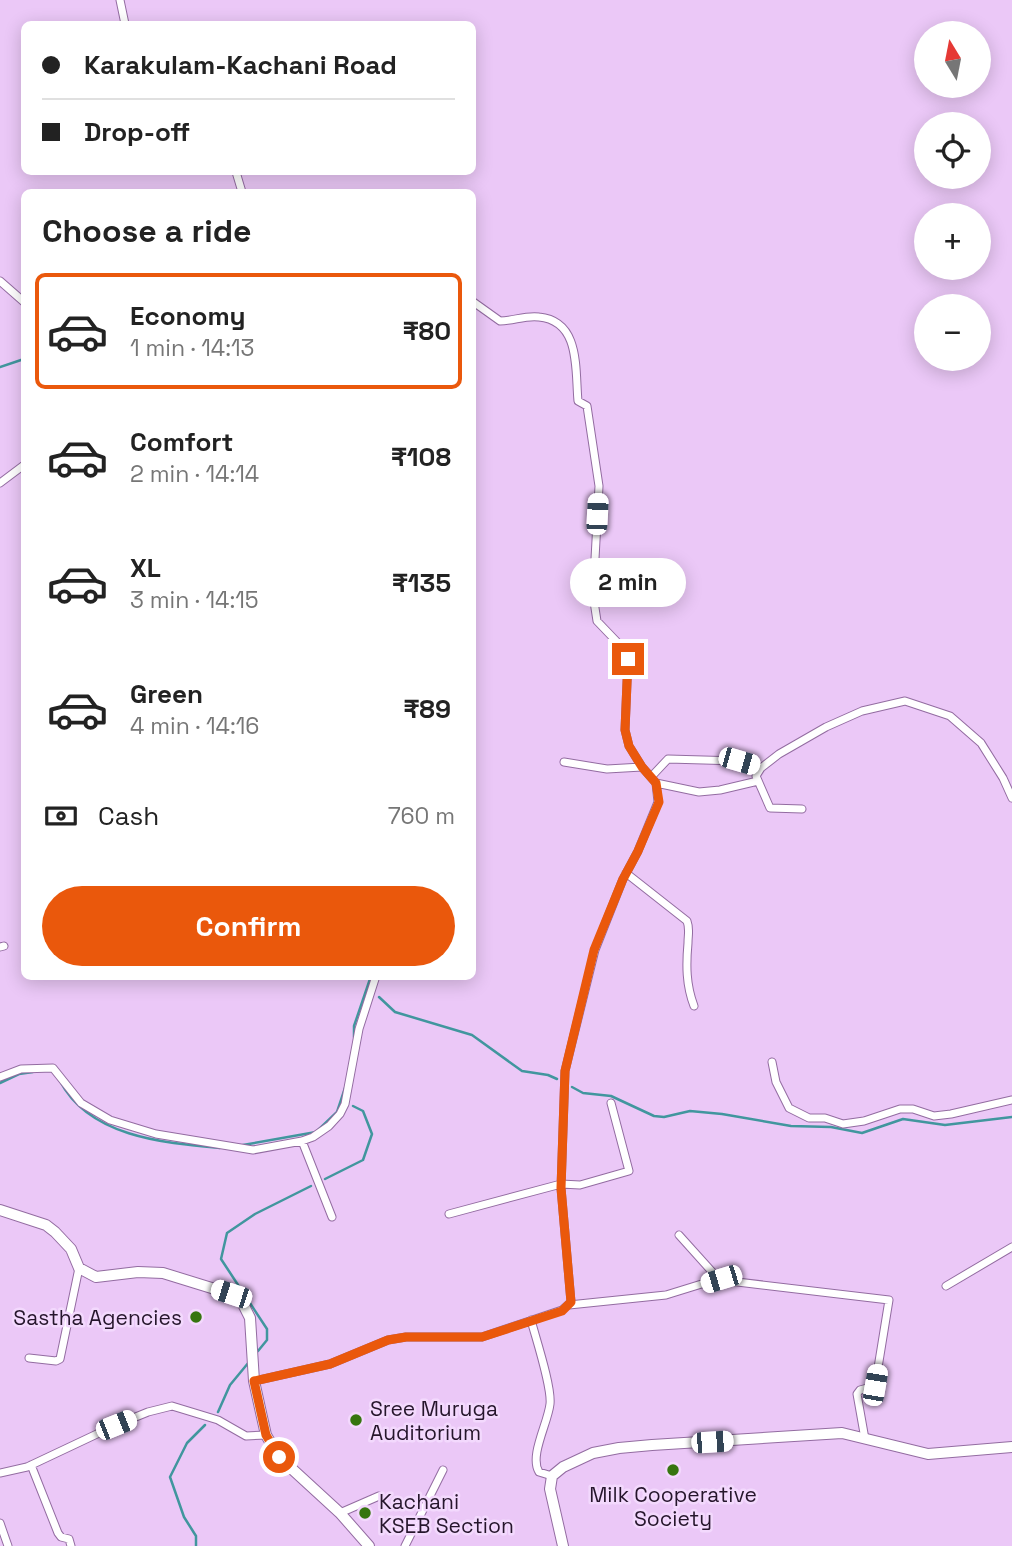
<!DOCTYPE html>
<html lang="en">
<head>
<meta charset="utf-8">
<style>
	:root { --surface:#fff; --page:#f6f6f6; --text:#222; --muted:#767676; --line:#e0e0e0; --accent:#ea580c }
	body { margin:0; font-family:"Space Grotesk",sans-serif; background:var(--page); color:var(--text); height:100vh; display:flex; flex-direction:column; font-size:26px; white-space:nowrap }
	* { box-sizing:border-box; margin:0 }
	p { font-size:23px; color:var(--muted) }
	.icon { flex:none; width:38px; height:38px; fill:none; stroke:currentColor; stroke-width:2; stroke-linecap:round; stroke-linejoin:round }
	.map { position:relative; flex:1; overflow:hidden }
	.side { position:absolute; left:21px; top:189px; width:455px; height:791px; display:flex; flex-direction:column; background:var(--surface); border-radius:10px; box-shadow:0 4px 18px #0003 }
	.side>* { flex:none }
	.top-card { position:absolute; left:21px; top:21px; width:455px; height:154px; border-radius:10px; box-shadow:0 4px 18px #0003; display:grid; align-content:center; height:154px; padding:0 21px; background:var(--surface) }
	.needle { width:46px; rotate:350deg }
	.fabs { position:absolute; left:914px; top:21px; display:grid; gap:14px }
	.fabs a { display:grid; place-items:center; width:77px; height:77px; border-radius:50%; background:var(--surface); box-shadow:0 4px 18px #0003; font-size:35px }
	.end { position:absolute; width:32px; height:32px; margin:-16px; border:9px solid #ea580c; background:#fff; box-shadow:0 0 0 4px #fff }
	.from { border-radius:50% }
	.bubble { position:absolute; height:49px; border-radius:24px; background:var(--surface); box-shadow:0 4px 18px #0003; font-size:23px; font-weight:700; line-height:49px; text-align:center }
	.car { position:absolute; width:21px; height:42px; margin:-21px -10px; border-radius:9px; box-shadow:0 0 5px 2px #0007; background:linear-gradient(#fff 24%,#345 0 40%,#fff 0 76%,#345 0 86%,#fff 0) }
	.top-card b { display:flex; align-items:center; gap:24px; height:66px; font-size:26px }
	.top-card b+b { border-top:2px solid var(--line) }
	.top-card i { width:18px; height:18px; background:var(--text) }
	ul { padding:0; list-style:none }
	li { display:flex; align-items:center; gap:21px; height:116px; margin:0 14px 10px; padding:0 7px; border:4px solid transparent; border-radius:10px }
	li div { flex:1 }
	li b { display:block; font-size:26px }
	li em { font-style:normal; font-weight:700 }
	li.active { border-color:var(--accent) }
	li>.icon { width:63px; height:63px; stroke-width:1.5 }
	h2 { padding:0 21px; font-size:32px; line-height:84px }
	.pay { display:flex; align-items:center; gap:18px; height:77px; padding:0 21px; font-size:26px }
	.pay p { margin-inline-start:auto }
	.action { display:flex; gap:14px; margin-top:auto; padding:14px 21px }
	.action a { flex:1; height:80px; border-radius:42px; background:var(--accent); color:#fff; font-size:28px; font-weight:700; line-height:80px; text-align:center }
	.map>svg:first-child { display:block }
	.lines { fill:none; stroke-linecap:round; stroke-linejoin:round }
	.stream { stroke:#41969e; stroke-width:2.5 }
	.street-casing { stroke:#936ca1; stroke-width:9 }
	.secondary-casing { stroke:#936ca1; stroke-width:12 }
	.street { stroke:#fff; stroke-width:7 }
	.secondary { stroke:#fff; stroke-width:10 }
	.route { stroke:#ea580c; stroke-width:9 }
	.poi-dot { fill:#36750f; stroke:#f3d9fd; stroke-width:2.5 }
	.labels { text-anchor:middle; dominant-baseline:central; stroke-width:5; stroke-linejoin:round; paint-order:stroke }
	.poi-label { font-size:21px; fill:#26162c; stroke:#f3d9fd; text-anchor:start }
</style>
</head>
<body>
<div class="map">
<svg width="1012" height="1546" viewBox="0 0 1012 1546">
	<rect width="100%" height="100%" fill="#ebc8f7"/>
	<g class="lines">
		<path class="stream" d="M 0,367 L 24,359
			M 379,997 L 395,1012 L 472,1035 L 522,1071 L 548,1075 L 557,1079
			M 354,1037 L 354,1026 L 371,976
			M 60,1081 C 89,1137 164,1143 220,1148
			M 0,1083 L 19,1074 L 33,1072
			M 572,1087 L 583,1093 L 611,1096 L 654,1116 L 664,1117 L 690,1111 L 722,1114 L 791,1126 L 831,1127 L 862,1133 L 903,1119 L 945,1125 L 1012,1117
			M 243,1145 L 316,1132 L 337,1112 L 345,1088
			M 325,1179 L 363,1160 L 372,1134 L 363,1111 L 353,1106
			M 258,1351 L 267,1340 L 267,1329 L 221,1259 L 227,1233 L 255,1214 L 311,1186
			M 218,1412 L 230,1385 L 249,1362
			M 196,1546 L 196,1536 L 184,1517 L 170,1477 L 187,1443 L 205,1425"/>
		<defs>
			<path id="street" d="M 120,0 L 125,24
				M 236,172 L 242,192
				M 0,281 L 24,302
				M 0,483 L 24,465
				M 564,762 L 607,769 L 642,767
				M 761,768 L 756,776 L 770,808 L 802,809
				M 651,777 L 668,759 L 739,761 L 761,768 L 779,754 L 826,727 L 862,711 L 905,701 L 950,716 L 981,743 L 1003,778 L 1012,798
				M 656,783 L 699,792 L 720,790 L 758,781
				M 626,873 L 687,921 C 690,929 688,934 688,943 C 686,965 686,985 694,1006
				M 0,947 L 4,946
				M 772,1062 L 776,1082 L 789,1108 L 809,1118 L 825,1118 L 843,1124 L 864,1121 L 900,1109 L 913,1109 L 934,1116 L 951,1114 L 1012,1100
				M 0,1077 L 21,1069 L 53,1068 L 81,1103 L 110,1120 L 156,1134 L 253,1150 L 302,1141 L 313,1137 L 329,1126 L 340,1114 L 345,1104 L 359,1029 L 376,976
				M 302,1141 L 332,1217
				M 449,1214 L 561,1184 L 580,1185 L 629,1171 L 611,1103
				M 679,1235 L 715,1275 L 729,1281 L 889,1300 L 875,1386 L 860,1390 L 857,1394 L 865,1439
				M 946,1286 L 1012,1247
				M 569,1305 L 666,1295 L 721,1278
				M 531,1320 C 536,1339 552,1387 550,1404 C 548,1423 529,1456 539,1472 L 552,1476
				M 29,1358 L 56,1361 L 60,1359 L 79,1268
				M 254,1381 L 330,1364 L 388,1340 L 406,1337 L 482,1337 L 562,1310 L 571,1302 L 561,1188 L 565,1071 L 595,950 L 623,879 L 638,851 L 658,802 L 656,783 L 642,767 L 629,746 L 625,730 L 628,659 L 619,644 L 597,621 L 593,595 L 599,486 L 587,406 L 578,401 C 575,370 581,321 539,317 C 526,315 513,321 500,321 L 472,301
				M 31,1465 L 58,1533 L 61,1537 L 69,1539 L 71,1546
				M 0,1473 L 27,1467 L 116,1425 L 148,1412 L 172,1406 L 218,1420 L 246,1436 L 266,1435
				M 340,1513 L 379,1496
				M 0,1523 L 8,1546
				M 405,1546 L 443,1470"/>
			<path id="secondary" d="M 0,1210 L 46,1225 L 55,1232 L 71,1249 L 79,1268 L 96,1277 L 138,1272 L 163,1273 L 231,1294 L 241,1300 L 250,1318 L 254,1381 L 266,1435 L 279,1457 L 340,1513 L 369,1546
				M 563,1546 L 550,1489 L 552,1476 L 563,1467 L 593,1453 L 619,1448 L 652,1445 L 842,1433 L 928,1454 L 1012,1447"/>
		</defs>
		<use href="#street" class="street-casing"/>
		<use href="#secondary" class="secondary-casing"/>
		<use href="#street" class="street"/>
		<use href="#secondary" class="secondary"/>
	</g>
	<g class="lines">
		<path class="route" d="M 279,1457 L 266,1435 L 254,1381 L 330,1364 L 388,1340 L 406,1337 L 482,1337 L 562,1311 L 571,1302 L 561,1188 L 565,1071 L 594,950 L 623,879 L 638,851 L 659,802 L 656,783 L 642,767 L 629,746 L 625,730 L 628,659"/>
	</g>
	<g class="poi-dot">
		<circle cx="196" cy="1317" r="7"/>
		<circle cx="356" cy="1420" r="7"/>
		<circle cx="673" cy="1470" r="7"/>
		<circle cx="365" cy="1513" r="7"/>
	</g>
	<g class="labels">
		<g class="poi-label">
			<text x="182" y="1317" text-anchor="end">Sastha Agencies</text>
			<text x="370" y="1408">Sree Muruga<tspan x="370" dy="24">Auditorium</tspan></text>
			<text x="673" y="1494" text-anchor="middle">Milk Cooperative<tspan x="673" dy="24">Society</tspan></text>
			<text x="379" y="1501">Kachani<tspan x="379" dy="24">KSEB Section</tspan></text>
		</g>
	</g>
</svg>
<div class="fabs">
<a><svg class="needle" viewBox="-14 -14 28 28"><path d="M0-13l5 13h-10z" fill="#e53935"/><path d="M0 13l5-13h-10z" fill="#767676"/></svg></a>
<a><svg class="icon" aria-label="locate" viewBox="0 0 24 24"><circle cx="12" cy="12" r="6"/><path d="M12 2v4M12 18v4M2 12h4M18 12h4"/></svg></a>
<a>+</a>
<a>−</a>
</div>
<i class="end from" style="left:279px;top:1457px"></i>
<i class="end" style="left:628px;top:659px"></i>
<div class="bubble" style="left:570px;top:558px;width:116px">2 min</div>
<i class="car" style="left:597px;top:514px;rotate:3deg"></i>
<i class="car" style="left:739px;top:761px;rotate:106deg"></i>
<i class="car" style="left:721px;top:1279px;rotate:253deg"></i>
<i class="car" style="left:231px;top:1294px;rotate:288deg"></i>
<i class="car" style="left:875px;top:1385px;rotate:10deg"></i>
<i class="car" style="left:116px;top:1425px;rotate:68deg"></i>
<i class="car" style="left:712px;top:1442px;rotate:86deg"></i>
<div class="top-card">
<b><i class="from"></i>Karakulam-Kachani Road</b>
<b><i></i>Drop-off</b>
</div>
<section class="side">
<h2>Choose a ride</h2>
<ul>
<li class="active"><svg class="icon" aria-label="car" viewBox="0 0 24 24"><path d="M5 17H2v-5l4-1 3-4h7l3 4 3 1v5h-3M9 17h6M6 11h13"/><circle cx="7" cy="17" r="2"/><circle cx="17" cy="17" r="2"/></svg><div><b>Economy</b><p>1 min · 14:13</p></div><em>₹80</em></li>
<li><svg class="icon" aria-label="car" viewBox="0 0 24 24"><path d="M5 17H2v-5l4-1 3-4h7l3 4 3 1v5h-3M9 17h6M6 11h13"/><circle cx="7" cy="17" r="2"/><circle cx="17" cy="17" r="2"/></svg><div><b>Comfort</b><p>2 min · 14:14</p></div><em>₹108</em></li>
<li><svg class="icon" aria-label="car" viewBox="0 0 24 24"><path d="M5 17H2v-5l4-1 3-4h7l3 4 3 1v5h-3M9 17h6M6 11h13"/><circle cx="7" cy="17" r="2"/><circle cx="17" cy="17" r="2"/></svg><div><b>XL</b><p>3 min · 14:15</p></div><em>₹135</em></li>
<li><svg class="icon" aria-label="car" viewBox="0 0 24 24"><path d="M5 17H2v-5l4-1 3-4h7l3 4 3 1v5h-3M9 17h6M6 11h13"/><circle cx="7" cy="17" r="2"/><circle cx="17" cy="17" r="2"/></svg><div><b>Green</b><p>4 min · 14:16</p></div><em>₹89</em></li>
</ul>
<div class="pay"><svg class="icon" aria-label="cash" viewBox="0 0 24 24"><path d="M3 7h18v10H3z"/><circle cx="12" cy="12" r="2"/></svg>Cash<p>760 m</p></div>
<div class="action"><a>Confirm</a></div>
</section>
</div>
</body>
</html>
